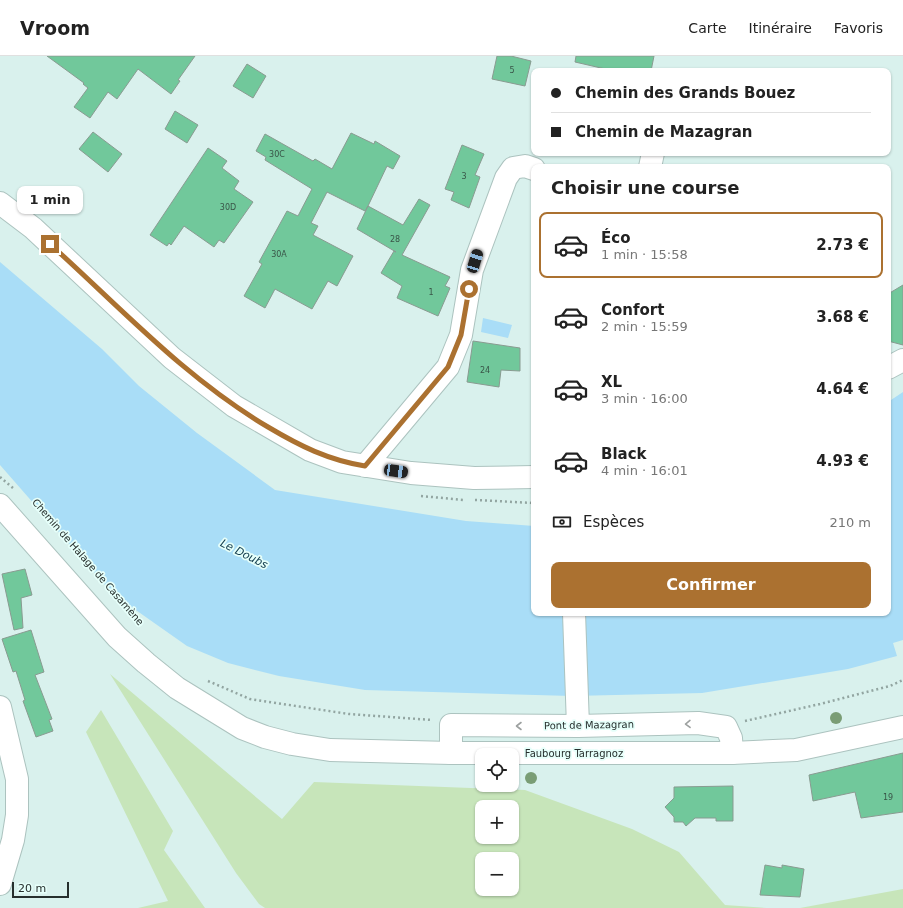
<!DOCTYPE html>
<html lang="fr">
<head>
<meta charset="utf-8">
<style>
	:root { --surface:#fff; --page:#f2f2f2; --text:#222; --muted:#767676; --line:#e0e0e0; --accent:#ab7130 }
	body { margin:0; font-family:"DejaVu Sans",sans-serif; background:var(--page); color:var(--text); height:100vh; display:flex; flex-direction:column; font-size:15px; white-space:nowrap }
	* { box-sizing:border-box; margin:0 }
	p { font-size:13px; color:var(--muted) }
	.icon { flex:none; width:22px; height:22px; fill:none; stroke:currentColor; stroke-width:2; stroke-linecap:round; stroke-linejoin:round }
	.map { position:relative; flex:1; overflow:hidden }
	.panel { position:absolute; left:531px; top:108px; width:360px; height:452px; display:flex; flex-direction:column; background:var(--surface); border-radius:8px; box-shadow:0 1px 3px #0004 }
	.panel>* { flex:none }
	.hud { position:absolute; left:531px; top:12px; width:360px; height:88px; border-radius:8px; box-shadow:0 1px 3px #0004; display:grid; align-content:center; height:88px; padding:0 20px; background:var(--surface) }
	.controls { position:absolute; left:475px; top:692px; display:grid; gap:8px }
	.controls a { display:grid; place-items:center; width:44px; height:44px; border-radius:8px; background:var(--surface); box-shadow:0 1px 3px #0004; font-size:20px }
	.scale { position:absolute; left:12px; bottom:10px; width:57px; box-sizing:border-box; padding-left:4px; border:2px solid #262f2d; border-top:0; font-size:11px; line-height:14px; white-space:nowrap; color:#262f2d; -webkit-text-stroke:3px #e6fffa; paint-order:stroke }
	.end { position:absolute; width:18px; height:18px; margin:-9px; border:5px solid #ab7130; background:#fff; box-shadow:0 0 0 2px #fff }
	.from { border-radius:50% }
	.bubble { position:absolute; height:28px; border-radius:8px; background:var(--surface); box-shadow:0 1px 3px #0004; font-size:13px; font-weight:700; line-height:28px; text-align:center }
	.car { position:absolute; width:12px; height:24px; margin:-12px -6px; border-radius:5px; box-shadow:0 0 3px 1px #0007; background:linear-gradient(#222 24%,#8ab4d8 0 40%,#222 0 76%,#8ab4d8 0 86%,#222 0) }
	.hud b { display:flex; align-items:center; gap:14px; height:38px; font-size:15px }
	.hud b+b { border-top:1px solid var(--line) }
	.hud i { width:10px; height:10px; background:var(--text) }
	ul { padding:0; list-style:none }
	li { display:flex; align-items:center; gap:12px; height:66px; margin:0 8px 6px; padding:0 12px; border:2px solid transparent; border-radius:8px }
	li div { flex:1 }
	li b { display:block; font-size:15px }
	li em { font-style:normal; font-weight:700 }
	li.selected { border-color:var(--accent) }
	li>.icon { width:36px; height:36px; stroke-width:1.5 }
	h2 { padding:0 20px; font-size:18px; line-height:48px }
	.pay { display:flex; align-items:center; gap:10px; height:44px; padding:0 20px; font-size:15px }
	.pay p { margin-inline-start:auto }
	.cta { display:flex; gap:8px; margin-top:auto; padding:8px 20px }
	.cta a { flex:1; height:46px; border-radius:8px; background:var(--accent); color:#fff; font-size:16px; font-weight:700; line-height:46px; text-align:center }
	header { display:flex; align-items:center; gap:24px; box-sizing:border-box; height:56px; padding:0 20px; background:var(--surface); border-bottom:1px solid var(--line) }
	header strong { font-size:19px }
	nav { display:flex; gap:22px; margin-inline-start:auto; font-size:14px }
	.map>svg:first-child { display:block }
	.green { fill:#c7e5ba; fill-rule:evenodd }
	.water { fill:#a9ddf7 }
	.building { fill:#71c89b; stroke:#899b91 }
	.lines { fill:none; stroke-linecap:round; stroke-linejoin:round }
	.minor-casing { stroke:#acc3bf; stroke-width:24 }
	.secondary-casing { stroke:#acc3bf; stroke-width:24 }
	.path { stroke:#92a5a1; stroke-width:2.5; stroke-dasharray:2 3; stroke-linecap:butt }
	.minor { stroke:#fff; stroke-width:22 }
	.secondary { stroke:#fff; stroke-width:22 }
	.tree { fill:#7a9d75 }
	.oneway { stroke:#9da1a0 }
	.route { stroke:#ab7130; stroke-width:5 }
	.labels { text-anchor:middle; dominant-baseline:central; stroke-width:3.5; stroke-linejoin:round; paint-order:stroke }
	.number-label { font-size:8px; fill:#395548 }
	.street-label { font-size:10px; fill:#262f2d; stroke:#e6fffa }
	.water-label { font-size:11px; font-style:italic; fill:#103a4c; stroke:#e6fffa }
</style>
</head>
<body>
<header>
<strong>Vroom</strong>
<nav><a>Carte</a><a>Itinéraire</a><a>Favoris</a></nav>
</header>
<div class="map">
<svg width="903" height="852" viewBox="0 0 903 852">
	<rect width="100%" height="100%" fill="#d9f1ed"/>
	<path class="green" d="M 110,618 L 282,763 L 314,726 L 525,734 L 632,773 L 679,796 L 725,849 L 767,852 L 265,852 L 259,848 L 236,817 ZM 482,751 L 512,751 L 512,781 L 482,781 ZM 482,803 L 512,803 L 512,833 L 482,833 Z
		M 101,654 L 173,775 L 164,794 L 205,852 L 138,852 L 168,845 L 86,676 Z
		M 903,833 L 903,852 L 800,852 Z"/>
	<path class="water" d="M 0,206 L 102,293 L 139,330 L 197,377 L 275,434 L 466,465 L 534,470 L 534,557 L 888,557 L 888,346 L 903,336 L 903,584 L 893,587 L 897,600 L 848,613 L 702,637 L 572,640 L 365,634 L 279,620 L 228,607 L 187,590 L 113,538 L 0,409 Z
		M 483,262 L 512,269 L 508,282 L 481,276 Z"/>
	<path class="building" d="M 47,0 L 195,0 L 178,24 L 180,25 L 171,38 L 138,13 L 117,43 L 108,36 L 90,62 L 74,51 L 88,32 L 83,28 L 84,27 Z
		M 497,0 L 511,0 L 531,5 L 525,30 L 492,23 Z
		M 576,0 L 654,0 L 651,15 L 614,15 L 575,6 Z
		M 247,8 L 266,20 L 253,42 L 233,30 Z
		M 175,55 L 198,69 L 187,87 L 165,73 Z
		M 93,76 L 122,98 L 108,116 L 79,93 Z
		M 351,77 L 374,88 L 375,85 L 400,100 L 393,113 L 387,110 L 368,150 L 403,169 L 419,143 L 430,149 L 402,199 L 450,221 L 445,230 L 450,232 L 438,260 L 397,242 L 402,230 L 381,217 L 394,195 L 396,196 L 357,173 L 368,150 L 365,155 L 327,136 L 311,167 L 318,170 L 313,179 L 353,200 L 337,230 L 328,225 L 312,253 L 275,233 L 265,252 L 244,240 L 262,208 L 259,206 L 287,155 L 298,160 L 312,133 L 265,104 L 266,101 L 256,95 L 265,78 L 313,105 L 315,103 L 332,113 Z
		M 462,89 L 484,98 L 475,119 L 480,121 L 469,152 L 451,144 L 454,136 L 445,133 Z
		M 208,92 L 227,105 L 222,112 L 239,125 L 234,133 L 253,146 L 224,187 L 219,184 L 214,191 L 184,170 L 171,189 L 169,187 L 167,190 L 150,179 Z
		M 903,229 L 903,289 L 888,285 L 888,238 Z
		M 473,285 L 520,292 L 520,315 L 501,314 L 499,331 L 467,326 Z
		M 25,513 L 32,539 L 21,542 L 23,572 L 14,574 L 2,518 Z
		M 31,574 L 44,616 L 35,619 L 52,663 L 49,664 L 53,675 L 36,681 L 23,645 L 25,644 L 16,615 L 13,616 L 2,583 Z
		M 903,697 L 903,756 L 861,762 L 855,736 L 813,745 L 809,719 Z
		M 733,730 L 733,765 L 716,765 L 716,762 L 695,762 L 686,770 L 683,766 L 674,766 L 674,761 L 665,751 L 674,742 L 674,731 Z
		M 765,809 L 782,812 L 782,809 L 804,813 L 800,841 L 760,839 Z"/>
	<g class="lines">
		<defs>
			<path id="minor" d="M 650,111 L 653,97
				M 0,147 L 33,172 L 172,302 L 234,350 L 310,394 L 342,406 L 411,417 L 474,422 L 534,421
				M 888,312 L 903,304
				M 365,410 L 448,311 L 461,279 L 472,214 L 506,122 L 513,112 L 525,110 L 534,113
				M 574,557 L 578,670
				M 0,651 L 17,723 L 17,759 L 13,784 L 0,828
				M 451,697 L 451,669 L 578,670 L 698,667 L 726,671 L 731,682 L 732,697"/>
			<path id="secondary" d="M 0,449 L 117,581 L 146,607 L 177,632 L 242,672 L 265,681 L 292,688 L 330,694 L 451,697 L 732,697 L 796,694 L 903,671"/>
		</defs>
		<use href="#minor" class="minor-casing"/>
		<use href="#secondary" class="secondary-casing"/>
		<path class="path" d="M 0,421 L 13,432
			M 421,440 L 464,444
			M 475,444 L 534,447
			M 208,625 L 250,643 L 349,658 L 432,664
			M 745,665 L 820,648 L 890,630 L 903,624"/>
		<use href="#minor" class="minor"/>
		<use href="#secondary" class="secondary"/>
	</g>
	<g class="tree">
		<circle cx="836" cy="662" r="6"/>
		<circle cx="531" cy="722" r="6"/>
	</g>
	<defs><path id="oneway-chevron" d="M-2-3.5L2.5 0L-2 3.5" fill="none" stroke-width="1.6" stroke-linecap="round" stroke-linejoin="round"/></defs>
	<g class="oneway">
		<use href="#oneway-chevron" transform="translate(688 668) rotate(179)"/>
		<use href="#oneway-chevron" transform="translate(519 670) rotate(180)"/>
	</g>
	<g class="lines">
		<path class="route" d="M 50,188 C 121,252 185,322 268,371 C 300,390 328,404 365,410 L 448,311 L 461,279 L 469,233"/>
	</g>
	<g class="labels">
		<g class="number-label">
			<text x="512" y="14">5</text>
			<text x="277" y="98">30C</text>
			<text x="464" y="120">3</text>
			<text x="228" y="151">30D</text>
			<text x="395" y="183">28</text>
			<text x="279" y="198">30A</text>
			<text x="431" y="236">1</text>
			<text x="485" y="314">24</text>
			<text x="888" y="741">19</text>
		</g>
		<g class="street-label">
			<text transform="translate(88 506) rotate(49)">Chemin de Halage de Casamène</text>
			<text transform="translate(589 669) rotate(-1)">Pont de Mazagran</text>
			<text x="574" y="697">Faubourg Tarragnoz</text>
		</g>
		<g class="water-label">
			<text transform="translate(244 498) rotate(27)">Le Doubs</text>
		</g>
	</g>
</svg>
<div class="controls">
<a><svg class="icon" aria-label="locate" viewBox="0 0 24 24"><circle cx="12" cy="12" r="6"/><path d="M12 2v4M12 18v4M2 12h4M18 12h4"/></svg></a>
<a>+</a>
<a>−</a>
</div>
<div class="scale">20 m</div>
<i class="end from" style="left:469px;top:233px"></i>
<i class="end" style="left:50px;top:188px"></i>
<div class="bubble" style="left:17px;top:130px;width:66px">1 min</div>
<i class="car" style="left:475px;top:205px;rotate:17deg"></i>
<i class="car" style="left:396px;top:415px;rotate:98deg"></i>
<div class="hud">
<b><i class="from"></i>Chemin des Grands Bouez</b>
<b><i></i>Chemin de Mazagran</b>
</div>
<section class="panel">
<h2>Choisir une course</h2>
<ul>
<li class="selected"><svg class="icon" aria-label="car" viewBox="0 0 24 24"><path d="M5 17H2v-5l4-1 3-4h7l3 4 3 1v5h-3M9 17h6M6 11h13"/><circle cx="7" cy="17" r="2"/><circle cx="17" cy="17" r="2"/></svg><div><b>Éco</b><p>1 min · 15:58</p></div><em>2.73 €</em></li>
<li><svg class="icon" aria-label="car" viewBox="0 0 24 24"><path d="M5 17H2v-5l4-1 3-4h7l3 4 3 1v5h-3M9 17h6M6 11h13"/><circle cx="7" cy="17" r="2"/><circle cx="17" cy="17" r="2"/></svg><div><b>Confort</b><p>2 min · 15:59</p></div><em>3.68 €</em></li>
<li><svg class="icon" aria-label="car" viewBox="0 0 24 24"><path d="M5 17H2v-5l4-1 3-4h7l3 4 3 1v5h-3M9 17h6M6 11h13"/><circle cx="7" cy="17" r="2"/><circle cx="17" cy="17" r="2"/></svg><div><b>XL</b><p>3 min · 16:00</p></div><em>4.64 €</em></li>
<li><svg class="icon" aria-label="car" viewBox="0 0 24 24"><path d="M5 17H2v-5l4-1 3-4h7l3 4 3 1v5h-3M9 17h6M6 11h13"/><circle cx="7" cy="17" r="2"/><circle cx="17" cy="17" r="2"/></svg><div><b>Black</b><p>4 min · 16:01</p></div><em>4.93 €</em></li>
</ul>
<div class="pay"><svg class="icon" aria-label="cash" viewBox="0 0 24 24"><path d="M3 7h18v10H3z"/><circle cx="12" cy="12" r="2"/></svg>Espèces<p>210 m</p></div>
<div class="cta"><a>Confirmer</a></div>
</section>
</div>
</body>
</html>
